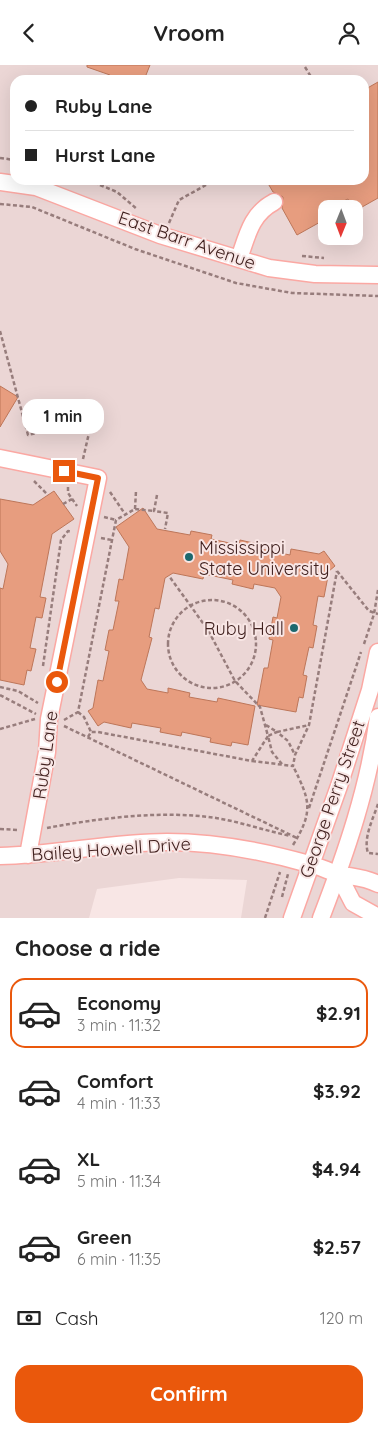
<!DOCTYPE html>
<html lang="en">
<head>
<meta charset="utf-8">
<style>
	:root { --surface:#fff; --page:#f6f6f6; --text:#222; --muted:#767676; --line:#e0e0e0; --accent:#ea580c }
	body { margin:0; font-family:Quicksand,sans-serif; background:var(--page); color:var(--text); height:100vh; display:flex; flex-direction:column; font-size:19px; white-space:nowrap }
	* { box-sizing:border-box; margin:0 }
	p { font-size:16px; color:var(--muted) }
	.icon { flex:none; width:28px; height:28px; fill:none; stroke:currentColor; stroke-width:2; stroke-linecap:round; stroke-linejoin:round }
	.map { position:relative; height:853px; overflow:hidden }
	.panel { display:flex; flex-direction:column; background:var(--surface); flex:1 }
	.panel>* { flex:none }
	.guide { position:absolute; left:10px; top:10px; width:359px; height:110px; border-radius:15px; box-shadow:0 5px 20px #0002; display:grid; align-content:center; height:110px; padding:0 15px; background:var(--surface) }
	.needle { width:32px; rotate:181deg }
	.fabs { position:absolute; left:318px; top:135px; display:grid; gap:10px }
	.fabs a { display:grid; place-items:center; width:45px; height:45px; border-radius:10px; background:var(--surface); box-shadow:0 5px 20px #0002; font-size:25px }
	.end { position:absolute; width:22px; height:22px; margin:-11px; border:6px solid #ea580c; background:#fff; box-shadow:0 0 0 2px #fff }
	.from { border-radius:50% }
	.bubble { position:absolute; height:35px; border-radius:15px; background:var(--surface); box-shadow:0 5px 20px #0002; font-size:16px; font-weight:700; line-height:35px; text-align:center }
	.guide b { display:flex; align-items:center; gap:18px; height:48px; font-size:19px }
	.guide b+b { border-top:1px solid var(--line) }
	.guide i { width:12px; height:12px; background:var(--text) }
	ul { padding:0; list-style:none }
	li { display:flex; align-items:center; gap:15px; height:70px; margin:0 10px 8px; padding:0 5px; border:2px solid transparent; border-radius:15px }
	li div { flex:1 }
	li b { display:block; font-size:19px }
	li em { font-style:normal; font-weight:700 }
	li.selected { border-color:var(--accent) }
	li>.icon { width:45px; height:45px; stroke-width:1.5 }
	h2 { padding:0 15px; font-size:22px; line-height:60px }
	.pay { display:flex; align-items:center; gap:12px; height:55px; padding:0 15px; font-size:19px }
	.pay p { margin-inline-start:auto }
	.primary-button { display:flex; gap:10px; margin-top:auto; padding:10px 15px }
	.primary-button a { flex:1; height:58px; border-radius:15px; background:var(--accent); color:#fff; font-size:20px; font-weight:700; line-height:58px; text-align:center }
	header { display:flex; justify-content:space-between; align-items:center; height:65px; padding:0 15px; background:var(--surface); font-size:22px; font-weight:700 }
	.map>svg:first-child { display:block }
	.built { fill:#ebd6d5; fill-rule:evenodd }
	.building { fill:#e79d7f; stroke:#bd7659 }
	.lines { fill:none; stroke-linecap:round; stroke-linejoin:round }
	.minor-casing { stroke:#fba8a3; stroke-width:19 }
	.path { stroke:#977d7c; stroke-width:2.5; stroke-dasharray:4 2.5; stroke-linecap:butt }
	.minor { stroke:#fff; stroke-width:16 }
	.route { stroke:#ea580c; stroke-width:6 }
	.poi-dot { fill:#1c686e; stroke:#f8e6e5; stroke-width:2 }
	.labels { text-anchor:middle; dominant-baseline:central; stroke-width:4; stroke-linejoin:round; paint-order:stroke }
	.street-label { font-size:18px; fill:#41211f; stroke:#f8e6e5 }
	.poi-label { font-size:18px; fill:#41211f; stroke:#f8e6e5; text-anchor:start }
</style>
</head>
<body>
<header><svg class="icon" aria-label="back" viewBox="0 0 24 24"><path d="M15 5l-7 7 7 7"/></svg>Vroom<svg class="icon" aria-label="person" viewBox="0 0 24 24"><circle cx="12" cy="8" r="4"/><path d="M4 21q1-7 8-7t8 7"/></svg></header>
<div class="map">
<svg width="378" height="853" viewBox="0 0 378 853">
	<rect width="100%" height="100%" fill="#f8e6e5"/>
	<path class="built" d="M 0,0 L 378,0 L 378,853 L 241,853 L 247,815 L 179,813 L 97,824 L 89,853 L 0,853 ZM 15,15 L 364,15 L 364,115 L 15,115 ZM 326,144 L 354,144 L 354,171 L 326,171 Z"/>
	<path class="building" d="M 87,0 L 150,0 L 144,15 L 108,15 L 110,10 L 87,2 Z
		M 378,17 L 378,133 L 355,146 L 348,134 L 326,144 L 326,146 L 319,150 L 322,156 L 297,170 L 282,143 L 283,132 L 273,127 L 266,115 L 364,115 L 364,25 Z
		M 0,321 L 18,332 L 0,362 Z
		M 54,426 L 74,454 L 52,469 L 40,532 L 46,533 L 42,553 L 36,552 L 30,583 L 36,584 L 31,606 L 27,605 L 24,620 L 0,615 L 0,523 L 3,524 L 8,499 L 0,486 L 0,434 L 33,440 Z
		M 143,443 L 157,464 L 190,470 L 191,466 L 212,470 L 211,474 L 239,480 L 240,475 L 262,480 L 261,484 L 290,490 L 291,484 L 319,489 L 324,486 L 335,501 L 329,506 L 324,532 L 318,531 L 313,560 L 317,561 L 313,583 L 309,582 L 303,610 L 307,611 L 303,633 L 299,632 L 296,647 L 257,640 L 264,603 L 268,603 L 273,575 L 269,574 L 273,552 L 277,553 L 281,532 L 275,523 L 254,519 L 253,524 L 232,519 L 233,515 L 204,509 L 203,514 L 173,508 L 165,513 L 159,544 L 155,543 L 149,572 L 152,573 L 141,615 L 147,624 L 168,628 L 168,623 L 190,628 L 189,632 L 217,637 L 218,633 L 255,641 L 248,680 L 232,677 L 231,681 L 210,677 L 211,673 L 182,667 L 181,671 L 160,667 L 161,663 L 132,658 L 131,663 L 104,657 L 98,661 L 88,646 L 93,643 L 98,615 L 103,616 L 109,586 L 105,585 L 109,565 L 113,565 L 119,536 L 115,536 L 119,514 L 123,515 L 129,482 L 116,462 Z"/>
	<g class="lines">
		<defs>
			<path id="minor" d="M 0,117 L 36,122 L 160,170 L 269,203 L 315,209 L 378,210
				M 239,194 C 247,171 251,149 274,137
				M 0,393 L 98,413 L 49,654 L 47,687 L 28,790
				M 0,791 C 56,790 111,777 167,777 C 215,777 263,786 309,799 C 319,801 328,806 338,809 C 352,812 365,812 378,819
				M 338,809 L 353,838 L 378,852
				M 292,853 L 339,721 L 370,625 L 378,587
				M 321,853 C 346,788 369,721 378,652"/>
		</defs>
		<use href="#minor" class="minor-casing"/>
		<path class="path" d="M 305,2 L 313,15
			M 0,93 L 15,95
			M 88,115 L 117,127 L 137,144
			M 0,139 L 32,142 L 135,184 L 236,218 L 292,228 L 378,231
			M 169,158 L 179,135 L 215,115
			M 302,191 L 324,193
			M 0,266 L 28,370 L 92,355
			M 83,394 L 92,355 L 87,348
			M 34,416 L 48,430
			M 68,422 L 68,428 L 77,441
			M 110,427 L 125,449
			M 157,430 L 154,446 L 168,448 L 165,464
			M 63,439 L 72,434
			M 135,444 L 136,426
			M 104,452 L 116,455
			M 101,473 L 112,475
			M 337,506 L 369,546 L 378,549
			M168 579a44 44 0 1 1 88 0a44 44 0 1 1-88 0Z
			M 364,579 L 374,549 L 378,525
			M 43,601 L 61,475 L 68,466 L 72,467
			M 0,622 L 18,626 L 38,638
			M 0,630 L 36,649
			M 78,647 L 84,652 L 91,667
			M 64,655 L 78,647 L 116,455 L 135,444 L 154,446
			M 266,660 L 277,667 L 309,660
			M 64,661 L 297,773
			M 0,664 L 35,654
			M 88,672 L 91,667 L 98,667 L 252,696 L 268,671 L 260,642 L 235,616 L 208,565 L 169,511
			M 252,696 L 293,701 L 295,690 L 309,660 L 337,506
			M 282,699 L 272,687 L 268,671 L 277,667 L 288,676 L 295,690
			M 378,739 C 373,754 363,773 368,788 L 378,789
			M 309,743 L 361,587
			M 47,763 C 100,753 162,745 216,753 C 241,757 266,766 291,771
			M 0,764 L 19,765
			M 293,780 C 314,746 310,735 293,701
			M 282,832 L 288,809
			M 265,853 L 280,807"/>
		<use href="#minor" class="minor"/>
	</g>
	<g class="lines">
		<path class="route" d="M 57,617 L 98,413 L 64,406"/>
	</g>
	<g class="poi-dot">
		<circle cx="189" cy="492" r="5"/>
		<circle cx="294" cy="563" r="5"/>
	</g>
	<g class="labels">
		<g class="street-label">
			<text transform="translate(187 175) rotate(19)">East Barr Avenue</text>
			<text transform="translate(45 690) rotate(-82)">Ruby Lane</text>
			<text transform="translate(332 734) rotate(-71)">George Perry Street</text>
			<text transform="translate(111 784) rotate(-4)">Bailey Howell Drive</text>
		</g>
		<g class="poi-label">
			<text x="199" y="482">Mississippi<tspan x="199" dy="21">State University</tspan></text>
			<text x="284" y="563" text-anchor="end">Ruby Hall</text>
		</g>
	</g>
</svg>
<div class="fabs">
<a><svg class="needle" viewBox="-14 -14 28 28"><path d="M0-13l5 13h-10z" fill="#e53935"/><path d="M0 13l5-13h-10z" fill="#767676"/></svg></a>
</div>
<i class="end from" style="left:57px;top:617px"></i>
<i class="end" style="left:64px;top:406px"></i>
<div class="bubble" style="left:22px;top:334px;width:82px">1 min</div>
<div class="guide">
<b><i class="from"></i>Ruby Lane</b>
<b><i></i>Hurst Lane</b>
</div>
</div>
<section class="panel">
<h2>Choose a ride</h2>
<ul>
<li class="selected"><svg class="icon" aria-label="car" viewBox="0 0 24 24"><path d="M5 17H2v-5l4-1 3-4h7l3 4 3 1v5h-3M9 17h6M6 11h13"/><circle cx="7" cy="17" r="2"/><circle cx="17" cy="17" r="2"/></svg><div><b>Economy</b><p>3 min · 11:32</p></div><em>$2.91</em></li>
<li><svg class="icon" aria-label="car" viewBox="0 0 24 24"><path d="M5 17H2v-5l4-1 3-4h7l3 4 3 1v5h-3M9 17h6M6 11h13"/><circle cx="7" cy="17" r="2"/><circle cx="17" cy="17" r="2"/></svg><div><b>Comfort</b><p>4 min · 11:33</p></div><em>$3.92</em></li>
<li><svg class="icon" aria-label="car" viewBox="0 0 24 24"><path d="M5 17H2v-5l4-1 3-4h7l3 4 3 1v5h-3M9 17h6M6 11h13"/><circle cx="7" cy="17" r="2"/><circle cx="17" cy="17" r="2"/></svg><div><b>XL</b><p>5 min · 11:34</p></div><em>$4.94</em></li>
<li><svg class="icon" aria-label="car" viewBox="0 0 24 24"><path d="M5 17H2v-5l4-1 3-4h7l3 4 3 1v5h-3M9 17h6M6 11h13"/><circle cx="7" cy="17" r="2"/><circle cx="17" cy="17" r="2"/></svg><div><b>Green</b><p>6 min · 11:35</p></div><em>$2.57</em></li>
</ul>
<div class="pay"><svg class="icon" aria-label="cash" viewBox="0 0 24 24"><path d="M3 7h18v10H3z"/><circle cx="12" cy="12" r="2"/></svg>Cash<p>120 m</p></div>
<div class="primary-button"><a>Confirm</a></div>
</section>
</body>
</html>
